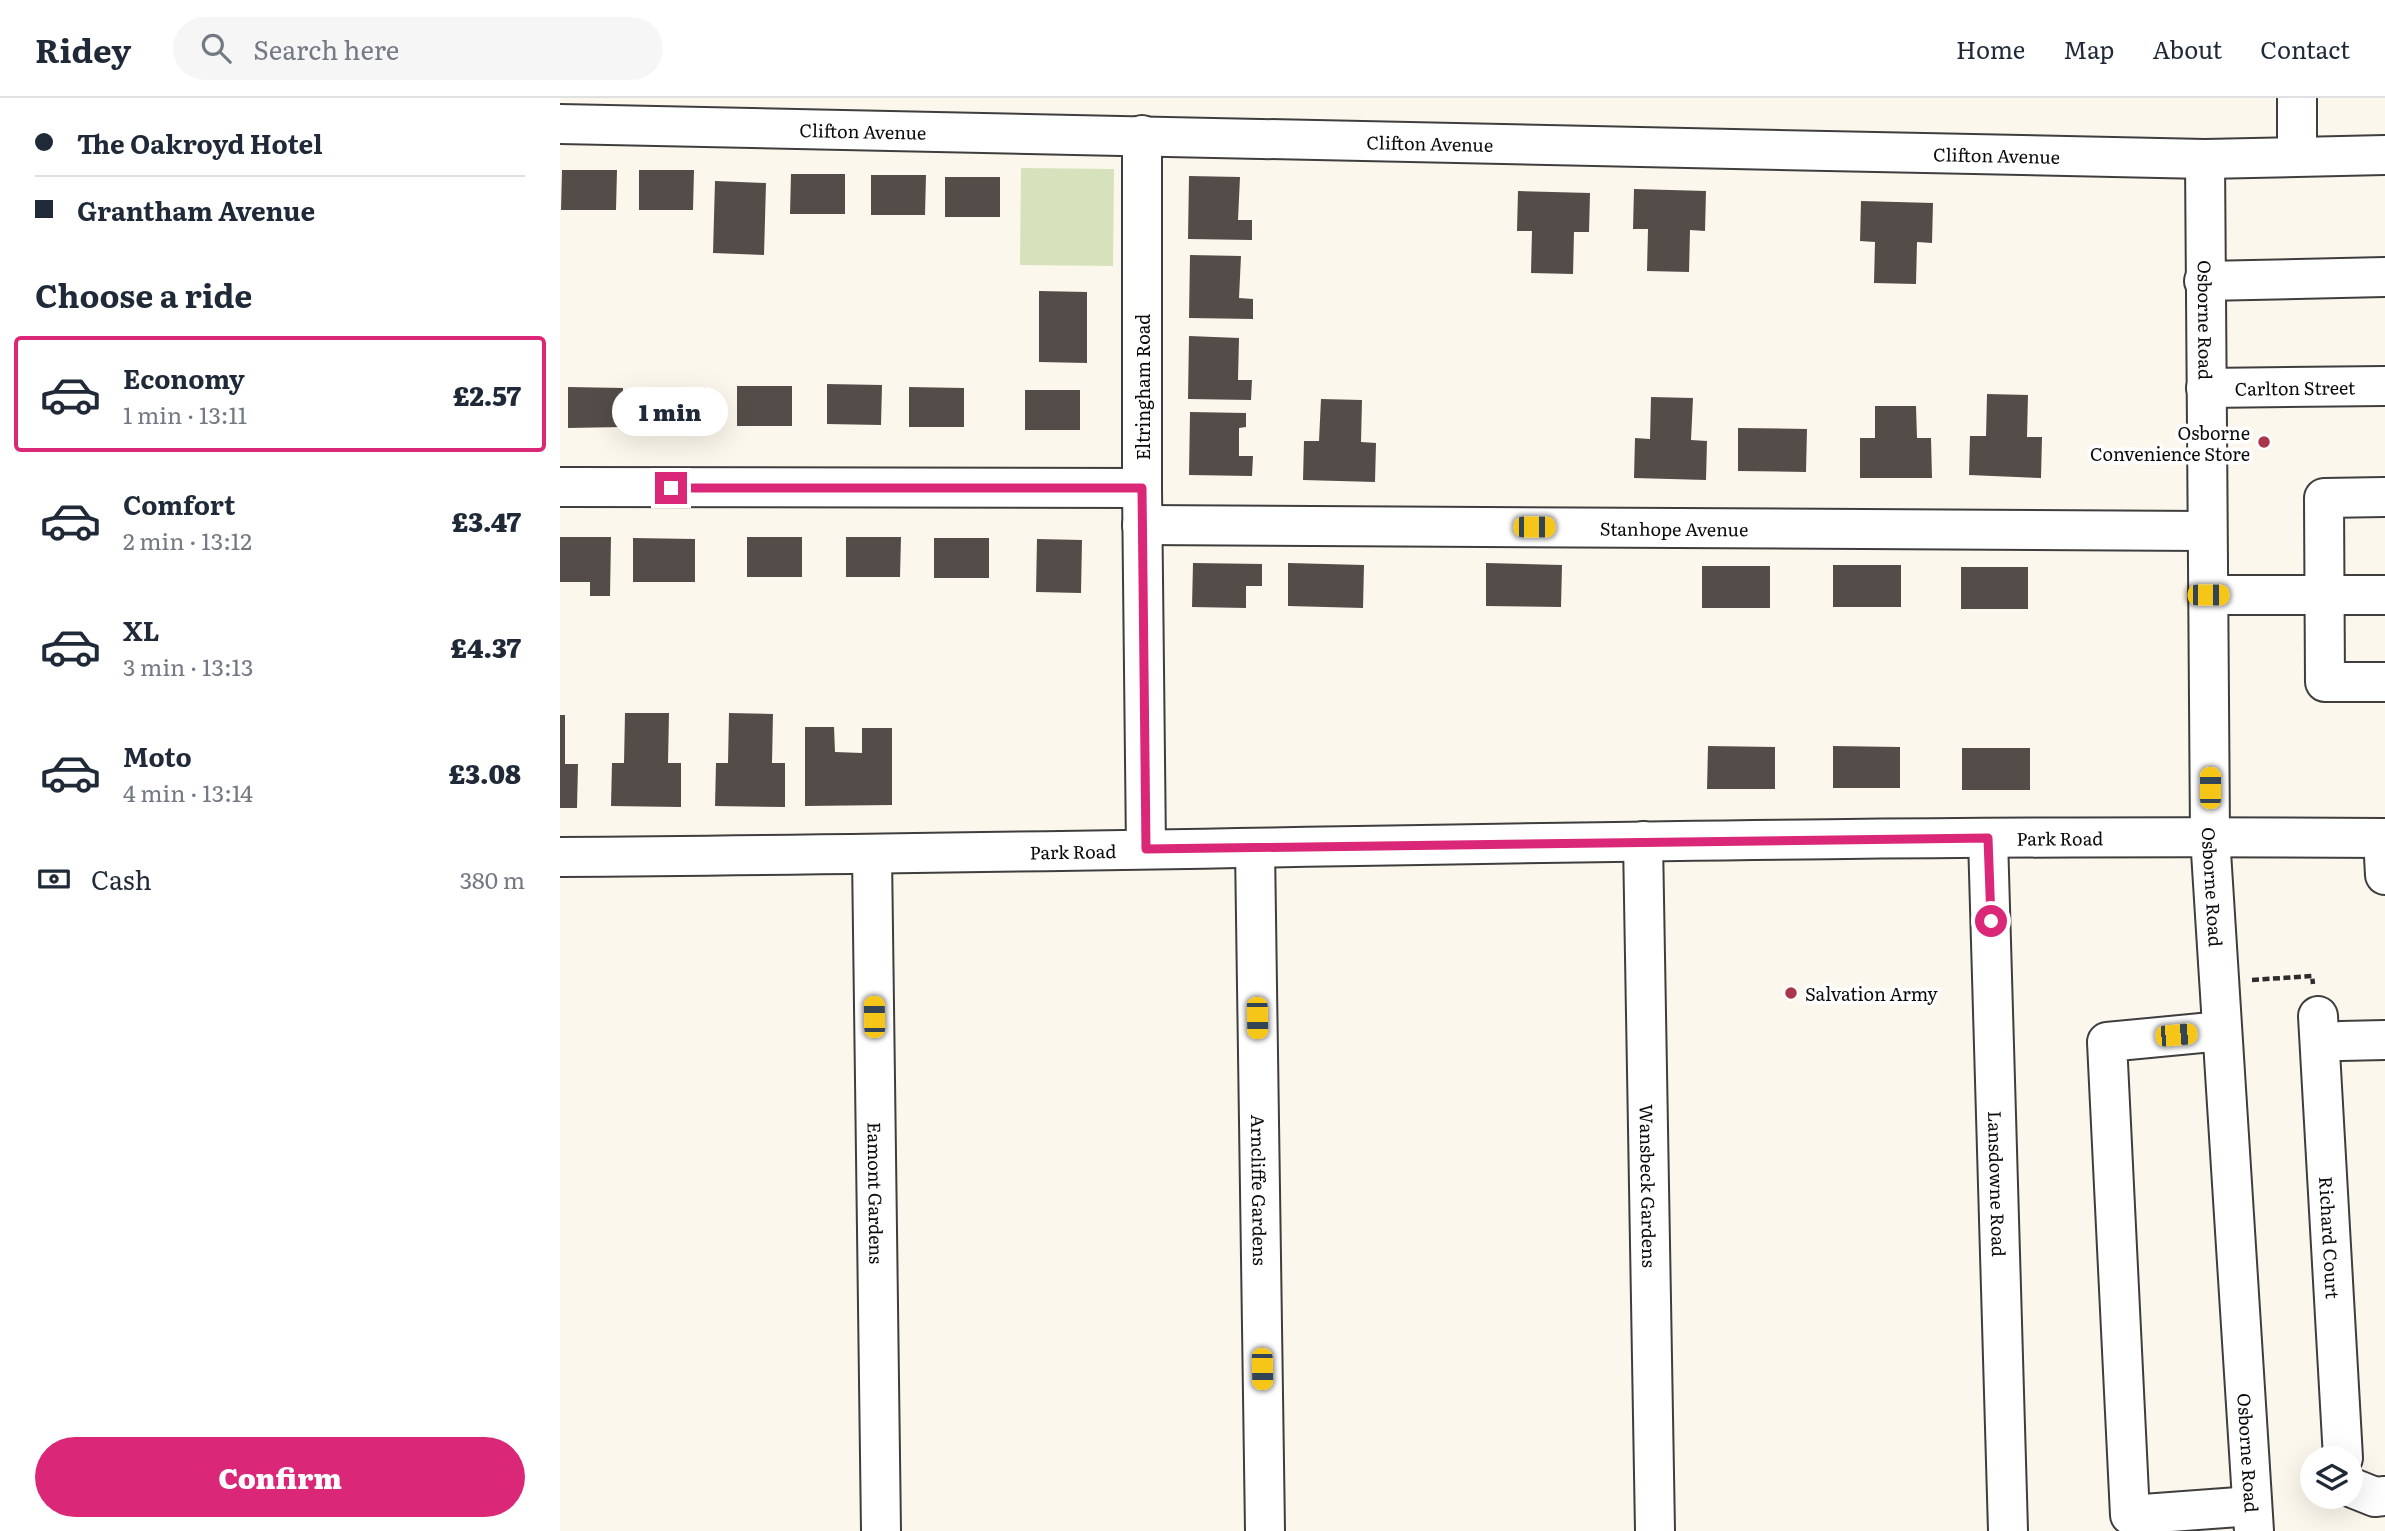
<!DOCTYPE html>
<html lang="en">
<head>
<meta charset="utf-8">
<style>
	:root { --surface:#fff; --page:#f6f6f7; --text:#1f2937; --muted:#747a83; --line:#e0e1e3; --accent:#db2777 }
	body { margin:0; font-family:Literata,serif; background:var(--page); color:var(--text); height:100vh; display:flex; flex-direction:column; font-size:26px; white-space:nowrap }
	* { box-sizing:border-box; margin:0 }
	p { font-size:23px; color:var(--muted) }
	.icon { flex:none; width:38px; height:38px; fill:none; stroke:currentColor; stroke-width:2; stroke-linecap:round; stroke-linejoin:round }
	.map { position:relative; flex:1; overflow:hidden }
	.side { display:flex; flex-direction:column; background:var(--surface); width:560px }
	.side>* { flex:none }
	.guide { display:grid; align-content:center; height:154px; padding:0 35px; background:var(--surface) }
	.buttons { position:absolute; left:1740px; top:1348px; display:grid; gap:14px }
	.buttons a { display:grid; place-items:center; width:63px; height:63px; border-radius:50%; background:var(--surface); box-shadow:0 7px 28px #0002; font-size:35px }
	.end { position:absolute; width:32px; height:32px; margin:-16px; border:9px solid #db2777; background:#fff; box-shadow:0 0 0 4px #fff }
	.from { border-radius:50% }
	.bubble { position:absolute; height:49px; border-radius:24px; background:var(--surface); box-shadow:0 7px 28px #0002; font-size:23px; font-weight:800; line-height:49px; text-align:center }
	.car { position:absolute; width:21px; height:42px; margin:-21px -10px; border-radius:9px; box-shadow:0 0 5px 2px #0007; background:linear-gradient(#f5c518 24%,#345 0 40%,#f5c518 0 76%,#345 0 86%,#f5c518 0) }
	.guide b { display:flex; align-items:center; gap:24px; height:66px; font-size:26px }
	.guide b+b { border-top:2px solid var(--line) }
	.guide i { width:18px; height:18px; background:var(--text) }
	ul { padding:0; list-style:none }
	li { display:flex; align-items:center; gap:21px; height:116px; margin:0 14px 10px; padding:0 21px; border:4px solid transparent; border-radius:7px }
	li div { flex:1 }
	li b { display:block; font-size:26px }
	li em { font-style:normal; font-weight:800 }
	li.current { border-color:var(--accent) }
	li>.icon { width:63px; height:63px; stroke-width:1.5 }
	h2 { padding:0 35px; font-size:32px; line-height:84px }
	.pay { display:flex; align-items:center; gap:18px; height:77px; padding:0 35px; font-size:26px }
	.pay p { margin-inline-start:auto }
	.button { display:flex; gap:14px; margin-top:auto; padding:14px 35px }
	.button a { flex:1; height:80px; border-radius:42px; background:var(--accent); color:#fff; font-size:28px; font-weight:800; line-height:80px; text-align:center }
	header { display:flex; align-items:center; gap:42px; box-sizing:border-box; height:98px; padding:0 35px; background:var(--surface); border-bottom:2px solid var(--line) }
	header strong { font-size:33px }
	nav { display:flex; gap:38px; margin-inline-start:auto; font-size:24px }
	.search { width:490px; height:63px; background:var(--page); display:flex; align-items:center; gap:18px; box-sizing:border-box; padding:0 24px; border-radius:38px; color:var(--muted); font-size:26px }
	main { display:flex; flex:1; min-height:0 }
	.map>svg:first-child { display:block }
	.green { fill:#d5e2bb }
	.building { fill:#534c49 }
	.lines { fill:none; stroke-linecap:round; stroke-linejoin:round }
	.minor-casing { stroke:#3e3e3e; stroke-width:42 }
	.path { stroke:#2d2d2d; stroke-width:4.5; stroke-dasharray:7 3.5; stroke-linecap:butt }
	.minor { stroke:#fff; stroke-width:38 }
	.route { stroke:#db2777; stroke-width:9 }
	.poi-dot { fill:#a9364b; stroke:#fff; stroke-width:2.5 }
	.labels { text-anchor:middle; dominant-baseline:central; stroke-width:7; stroke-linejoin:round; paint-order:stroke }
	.street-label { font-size:18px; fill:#0b0b0b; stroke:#fff }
	.poi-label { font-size:18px; fill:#0b0b0b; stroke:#fff; text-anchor:end }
</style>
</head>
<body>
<header>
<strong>Ridey</strong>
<div class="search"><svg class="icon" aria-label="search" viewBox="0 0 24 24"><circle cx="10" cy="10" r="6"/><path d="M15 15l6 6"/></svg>Search here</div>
<nav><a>Home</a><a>Map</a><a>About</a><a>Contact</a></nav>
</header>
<main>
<section class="side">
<div class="guide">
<b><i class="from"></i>The Oakroyd Hotel</b>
<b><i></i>Grantham Avenue</b>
</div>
<h2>Choose a ride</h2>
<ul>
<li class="current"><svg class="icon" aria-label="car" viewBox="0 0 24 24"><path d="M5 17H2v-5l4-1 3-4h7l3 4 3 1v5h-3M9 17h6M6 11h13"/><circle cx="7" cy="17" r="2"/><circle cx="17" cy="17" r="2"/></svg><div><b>Economy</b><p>1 min · 13:11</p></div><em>£2.57</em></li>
<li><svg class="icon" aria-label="car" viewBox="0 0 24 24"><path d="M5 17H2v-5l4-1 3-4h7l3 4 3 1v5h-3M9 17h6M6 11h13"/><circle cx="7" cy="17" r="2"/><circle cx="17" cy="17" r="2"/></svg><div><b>Comfort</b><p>2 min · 13:12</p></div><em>£3.47</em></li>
<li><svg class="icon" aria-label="car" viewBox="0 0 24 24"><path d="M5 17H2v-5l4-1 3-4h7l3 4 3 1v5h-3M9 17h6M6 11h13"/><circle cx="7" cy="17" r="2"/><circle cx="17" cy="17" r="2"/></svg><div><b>XL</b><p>3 min · 13:13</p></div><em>£4.37</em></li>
<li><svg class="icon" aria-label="car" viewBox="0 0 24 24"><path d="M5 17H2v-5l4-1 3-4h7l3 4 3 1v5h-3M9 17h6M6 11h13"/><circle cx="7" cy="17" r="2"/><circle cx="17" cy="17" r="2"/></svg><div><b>Moto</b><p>4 min · 13:14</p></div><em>£3.08</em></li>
</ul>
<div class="pay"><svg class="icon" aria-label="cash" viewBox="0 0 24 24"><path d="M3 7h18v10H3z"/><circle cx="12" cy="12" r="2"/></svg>Cash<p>380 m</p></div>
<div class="button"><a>Confirm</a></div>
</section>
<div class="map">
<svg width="1825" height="1433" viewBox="0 0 1825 1433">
	<rect width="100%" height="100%" fill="#fcf7ec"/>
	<path class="green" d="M 461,70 L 554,71 L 553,168 L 460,167 Z"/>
	<path class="building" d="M 2,72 L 57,72 L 56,112 L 1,112 Z
		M 79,72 L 134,72 L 133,112 L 79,112 Z
		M 231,76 L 285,76 L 285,116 L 230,116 Z
		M 311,77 L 366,77 L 365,117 L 311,117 Z
		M 629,78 L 680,79 L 678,122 L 692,122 L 692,142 L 628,141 Z
		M 385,79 L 440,79 L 440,119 L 385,119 Z
		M 155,83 L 206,85 L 204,157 L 153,155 Z
		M 1074,91 L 1146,93 L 1145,133 L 1130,132 L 1129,174 L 1087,173 L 1088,131 L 1073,131 Z
		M 958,93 L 1030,95 L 1029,134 L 1014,134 L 1013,176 L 971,175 L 972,133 L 957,133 Z
		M 1301,103 L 1373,105 L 1372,145 L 1357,144 L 1356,186 L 1314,185 L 1315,144 L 1300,143 Z
		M 630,157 L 681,158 L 679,200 L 693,201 L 693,221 L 629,220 Z
		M 479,193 L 527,194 L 527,265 L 479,264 Z
		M 629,238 L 679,240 L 678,282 L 692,282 L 691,302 L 628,301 Z
		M 267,286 L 322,287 L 321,327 L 267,326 Z
		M 177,288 L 232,288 L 232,328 L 177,328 Z
		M 8,289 L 63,290 L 63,329 L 8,330 Z
		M 91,289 L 146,289 L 145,329 L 91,328 Z
		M 349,289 L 404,290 L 404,329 L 349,329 Z
		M 465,292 L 520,292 L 520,332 L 465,332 Z
		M 1427,296 L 1468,297 L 1467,339 L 1482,339 L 1481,380 L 1409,377 L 1410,338 L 1426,338 Z
		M 1091,299 L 1133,300 L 1131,342 L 1147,343 L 1146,382 L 1074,380 L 1075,340 L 1090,341 Z
		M 761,301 L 802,302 L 801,344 L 816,345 L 815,384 L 743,382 L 744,343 L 759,343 Z
		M 1315,308 L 1356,308 L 1357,340 L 1371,340 L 1372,380 L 1300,380 L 1300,340 L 1315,340 Z
		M 630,314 L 686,315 L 686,329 L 679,330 L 679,358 L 693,358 L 692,378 L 629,377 Z
		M 1178,330 L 1247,331 L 1246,374 L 1178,373 Z
		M 0,439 L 51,439 L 50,498 L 30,498 L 30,484 L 0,484 Z
		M 187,439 L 242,439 L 242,479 L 187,479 Z
		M 286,439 L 341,439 L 340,479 L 286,479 Z
		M 73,440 L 135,441 L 135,484 L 73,484 Z
		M 374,440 L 429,440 L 429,480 L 374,480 Z
		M 477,441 L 522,442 L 521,495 L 476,494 Z
		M 633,465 L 702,466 L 702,488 L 686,488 L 686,510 L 632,509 Z
		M 728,465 L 804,467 L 803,510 L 728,508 Z
		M 926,465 L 1002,467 L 1001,509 L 926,508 Z
		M 1273,467 L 1341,467 L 1341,509 L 1273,509 Z
		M 1142,468 L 1210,468 L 1210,510 L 1142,510 Z
		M 1401,469 L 1468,469 L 1468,511 L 1401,511 Z
		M 65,615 L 109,615 L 108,665 L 121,665 L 121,709 L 51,708 L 52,665 L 64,665 Z
		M 169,615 L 213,616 L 212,665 L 225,665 L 225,709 L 155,708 L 156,665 L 168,665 Z
		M 0,617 L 5,617 L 5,666 L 18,666 L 17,710 L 0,710 Z
		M 245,629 L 274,629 L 275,654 L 302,655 L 302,630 L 332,630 L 332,707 L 245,708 Z
		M 1148,648 L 1215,649 L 1215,691 L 1147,691 Z
		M 1273,648 L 1340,649 L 1340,690 L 1273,690 Z
		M 1402,650 L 1470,650 L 1470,692 L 1402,692 Z"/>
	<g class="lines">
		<defs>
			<g id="minor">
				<path d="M 1737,0 L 1737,58"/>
				<path id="s1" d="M 0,26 L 1645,61 L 1825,57"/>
				<path d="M 582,37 L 582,390 L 586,751"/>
				<path id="s2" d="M 1645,61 L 1650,738 L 1694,1433"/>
				<path d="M 1644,183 L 1825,179"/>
				<path id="s3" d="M 1646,290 L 1825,288"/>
				<path d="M 0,389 L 582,390"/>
				<path d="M 1825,399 L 1764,400 L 1765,584 L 1825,584"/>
				<path id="s4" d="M 582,427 L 1645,433"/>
				<path d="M 1648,497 L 1825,497"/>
				<path id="s5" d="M 1428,740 L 1448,1433"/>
				<path d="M 1823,740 L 1825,777"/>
				<path id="s6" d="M 1083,743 L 1095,1433"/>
				<path id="s7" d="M 695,751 L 705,1433"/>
				<path id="s8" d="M 312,757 L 321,1433"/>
				<path id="s9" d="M 0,759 C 608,755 1217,735 1825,740"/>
				<path id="s10" d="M 1758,918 L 1783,1360"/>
				<path d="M 1662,933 L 1547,944 L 1570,1417 L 1692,1408"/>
				<path d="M 1781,943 L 1825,942"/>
				<path d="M 1790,1389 L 1815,1399 L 1825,1398"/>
			</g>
		</defs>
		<use href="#minor" class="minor-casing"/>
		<path class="path" d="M 1692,882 L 1752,878 L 1753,886"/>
		<use href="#minor" class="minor"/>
	</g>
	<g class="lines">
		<path class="route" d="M 111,390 L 582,390 L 586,751 L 1428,740 L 1431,823"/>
	</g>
	<g class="poi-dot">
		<circle cx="1704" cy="344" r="7"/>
		<circle cx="1231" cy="895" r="7"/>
	</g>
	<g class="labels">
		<g class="street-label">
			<text stroke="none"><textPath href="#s1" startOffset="303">Clifton Avenue</textPath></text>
			<text stroke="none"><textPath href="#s1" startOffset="870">Clifton Avenue</textPath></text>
			<text stroke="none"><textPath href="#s1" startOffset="1437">Clifton Avenue</textPath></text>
			<text stroke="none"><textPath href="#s2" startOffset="161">Osborne Road</textPath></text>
			<text transform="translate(582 289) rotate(-90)">Eltringham Road</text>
			<text stroke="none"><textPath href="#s3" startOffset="89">Carlton Street</textPath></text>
			<text stroke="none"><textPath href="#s4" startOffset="532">Stanhope Avenue</textPath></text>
			<text stroke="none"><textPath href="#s9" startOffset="1500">Park Road</textPath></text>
			<text stroke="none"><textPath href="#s9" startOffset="513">Park Road</textPath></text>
			<text stroke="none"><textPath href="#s2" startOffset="728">Osborne Road</textPath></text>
			<text stroke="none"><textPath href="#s5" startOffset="346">Lansdowne Road</textPath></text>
			<text stroke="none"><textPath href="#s6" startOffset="345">Wansbeck Gardens</textPath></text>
			<text stroke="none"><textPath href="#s7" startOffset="341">Arncliffe Gardens</textPath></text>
			<text stroke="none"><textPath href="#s8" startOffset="338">Eamont Gardens</textPath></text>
			<text stroke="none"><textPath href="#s10" startOffset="222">Richard Court</textPath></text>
			<text stroke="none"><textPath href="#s2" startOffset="1295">Osborne Road</textPath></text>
		</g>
		<g class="poi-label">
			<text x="1690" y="334">Osborne<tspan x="1690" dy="21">Convenience Store</tspan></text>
			<text x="1245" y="895" text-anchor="start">Salvation Army</text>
		</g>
	</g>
</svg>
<div class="buttons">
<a><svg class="icon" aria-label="layers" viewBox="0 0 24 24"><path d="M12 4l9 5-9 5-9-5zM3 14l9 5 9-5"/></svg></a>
</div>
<i class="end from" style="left:1431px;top:823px"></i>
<i class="end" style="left:111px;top:390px"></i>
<div class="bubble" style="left:52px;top:289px;width:116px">1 min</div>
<i class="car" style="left:974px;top:429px;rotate:90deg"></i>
<i class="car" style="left:1648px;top:497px;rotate:90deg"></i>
<i class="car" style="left:1650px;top:690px;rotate:0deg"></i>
<i class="car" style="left:314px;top:919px;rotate:359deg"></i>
<i class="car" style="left:697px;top:920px;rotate:179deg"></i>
<i class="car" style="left:1616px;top:937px;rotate:85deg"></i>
<i class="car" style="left:702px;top:1271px;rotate:179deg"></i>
</div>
</main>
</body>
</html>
